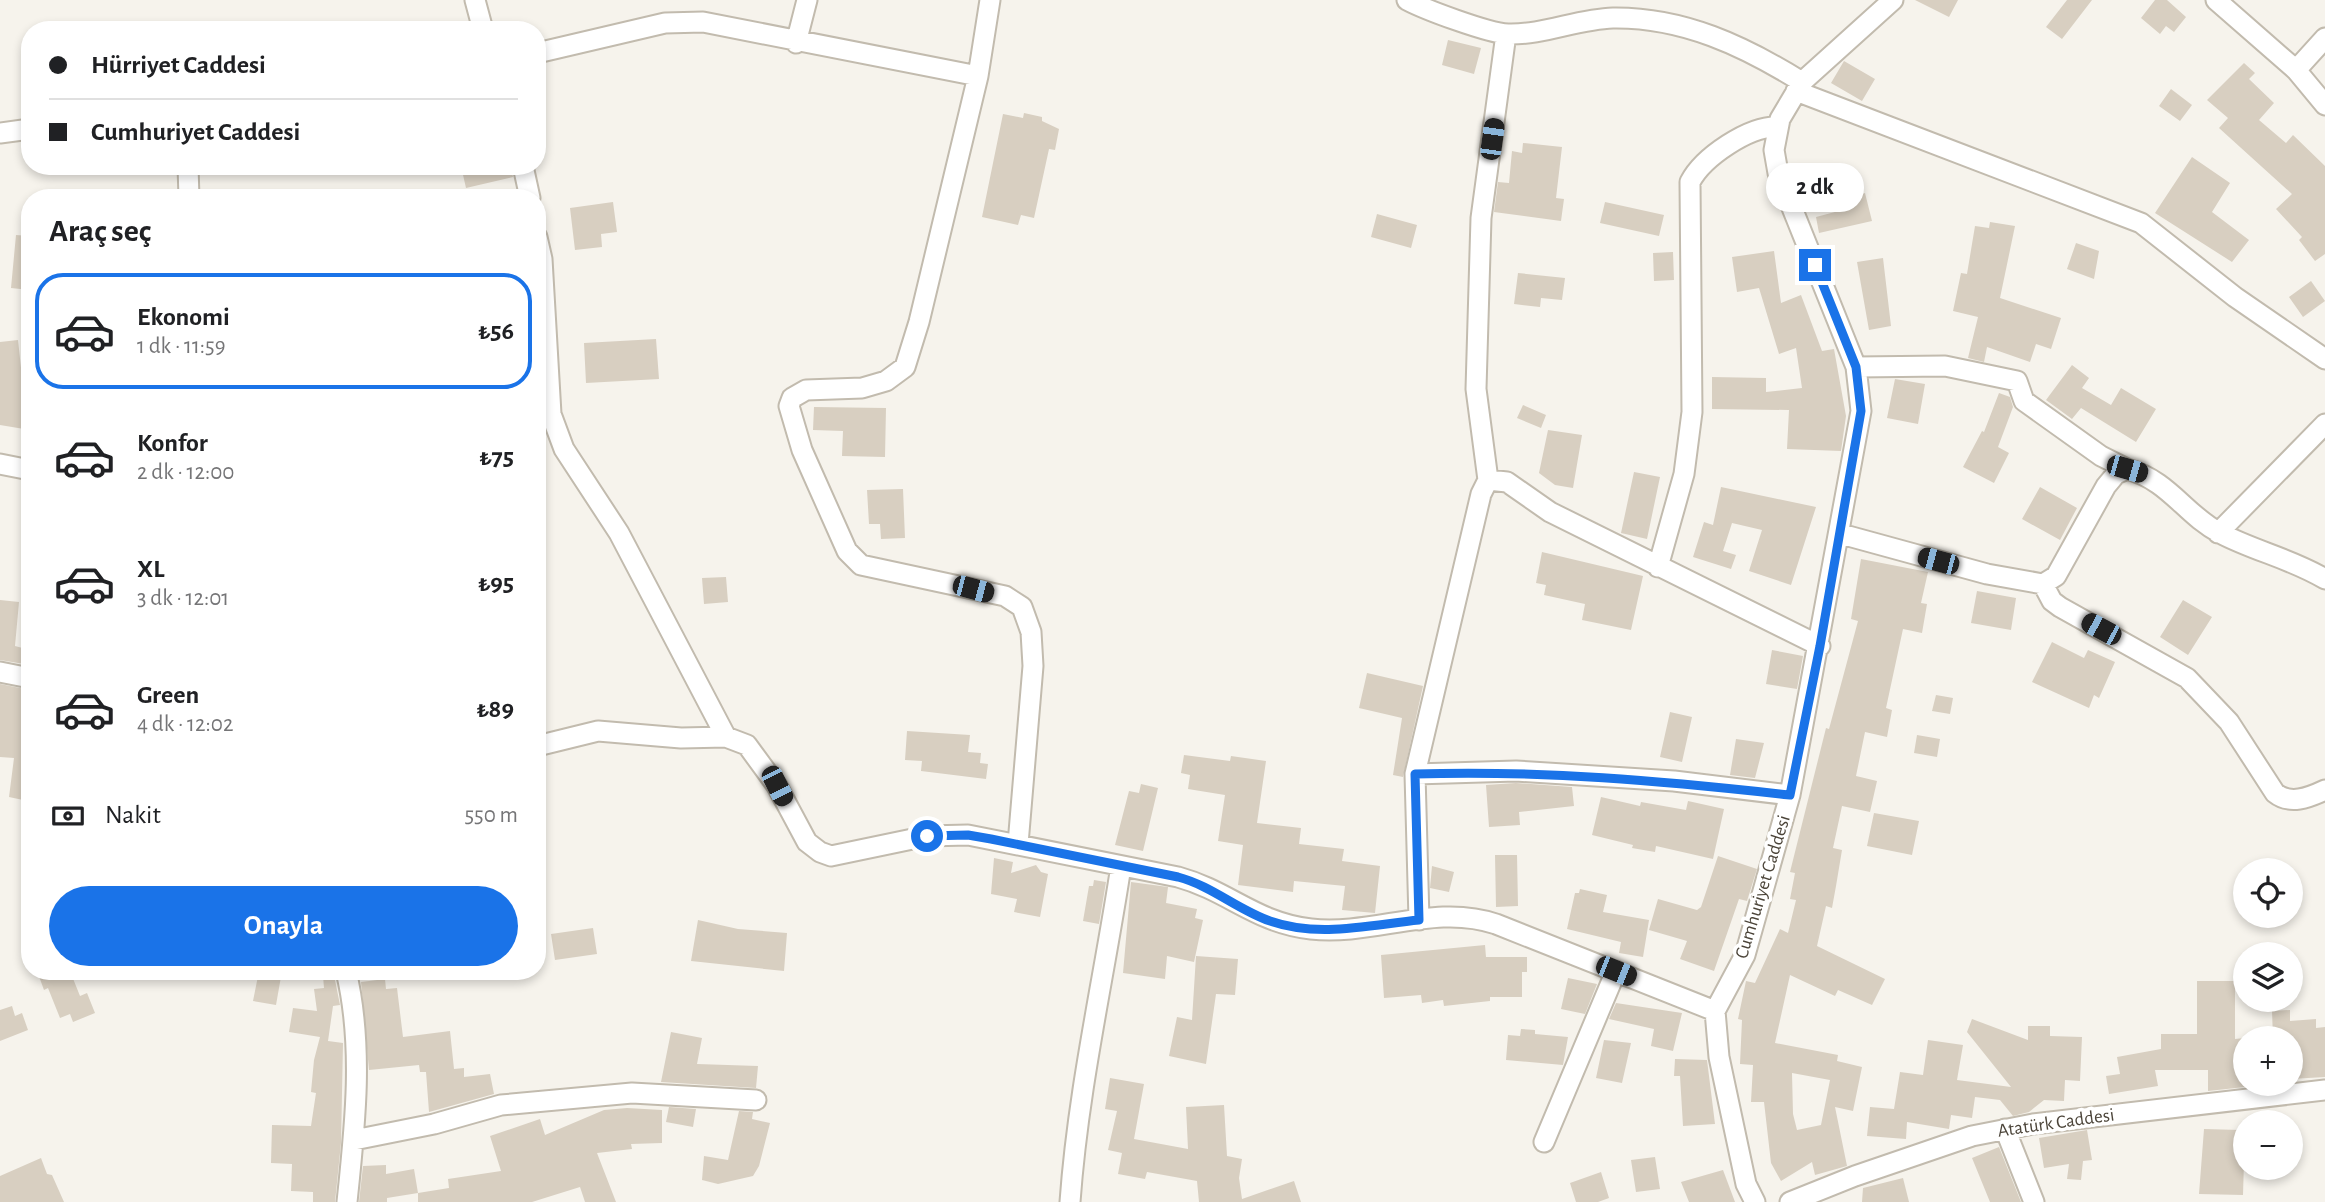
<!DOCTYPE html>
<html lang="tr">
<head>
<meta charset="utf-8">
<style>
	:root { --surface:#fff; --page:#f6f6f6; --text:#202124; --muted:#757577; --line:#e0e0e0; --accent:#1a73e8 }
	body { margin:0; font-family:"Alegreya Sans",sans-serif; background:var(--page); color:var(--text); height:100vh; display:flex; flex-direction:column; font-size:26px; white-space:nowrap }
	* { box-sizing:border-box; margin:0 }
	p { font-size:23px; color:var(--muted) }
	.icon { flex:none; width:38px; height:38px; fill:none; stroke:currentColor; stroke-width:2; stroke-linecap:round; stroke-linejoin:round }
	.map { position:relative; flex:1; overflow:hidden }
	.sheet { position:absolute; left:21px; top:189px; width:525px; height:791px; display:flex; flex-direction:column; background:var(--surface); border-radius:28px; box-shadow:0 4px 10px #0003 }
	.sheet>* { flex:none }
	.hud { position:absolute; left:21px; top:21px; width:525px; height:154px; border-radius:28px; box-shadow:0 4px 10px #0003; display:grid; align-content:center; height:154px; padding:0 28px; background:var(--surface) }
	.fabs { position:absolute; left:2233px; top:858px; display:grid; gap:14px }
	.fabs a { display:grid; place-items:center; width:70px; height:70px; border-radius:50%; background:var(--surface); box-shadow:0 4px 10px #0003; font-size:35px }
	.end { position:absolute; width:32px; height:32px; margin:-16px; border:9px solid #1a73e8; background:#fff; box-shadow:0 0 0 4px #fff }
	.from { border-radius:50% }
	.bubble { position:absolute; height:49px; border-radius:24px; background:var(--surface); box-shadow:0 4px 10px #0003; font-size:23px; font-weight:700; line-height:49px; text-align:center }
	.car { position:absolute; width:21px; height:42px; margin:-21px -10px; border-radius:9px; box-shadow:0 0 5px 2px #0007; background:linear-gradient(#222 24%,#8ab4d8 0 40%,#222 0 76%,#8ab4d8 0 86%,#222 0) }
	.hud b { display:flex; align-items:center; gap:24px; height:66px; font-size:26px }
	.hud b+b { border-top:2px solid var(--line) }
	.hud i { width:18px; height:18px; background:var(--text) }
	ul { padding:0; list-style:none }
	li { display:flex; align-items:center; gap:21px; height:116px; margin:0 14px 10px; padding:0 14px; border:4px solid transparent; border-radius:28px }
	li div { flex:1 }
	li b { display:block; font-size:26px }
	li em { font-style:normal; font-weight:700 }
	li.selected { border-color:var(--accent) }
	li>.icon { width:63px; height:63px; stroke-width:1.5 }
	h2 { padding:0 28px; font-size:32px; line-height:84px }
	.pay { display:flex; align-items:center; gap:18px; height:77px; padding:0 28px; font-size:26px }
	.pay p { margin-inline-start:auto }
	.button { display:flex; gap:14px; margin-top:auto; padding:14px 28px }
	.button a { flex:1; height:80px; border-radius:42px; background:var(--accent); color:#fff; font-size:28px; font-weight:700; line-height:80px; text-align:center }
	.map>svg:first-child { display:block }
	.building { fill:#d8cfc1; fill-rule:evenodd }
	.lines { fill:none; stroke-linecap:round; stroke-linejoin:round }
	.minor-casing { stroke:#c2bbae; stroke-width:23 }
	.minor { stroke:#fff; stroke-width:19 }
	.route { stroke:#1a73e8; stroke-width:9 }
	.labels { text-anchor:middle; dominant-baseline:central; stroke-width:7; stroke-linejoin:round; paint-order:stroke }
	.street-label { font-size:19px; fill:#4b4439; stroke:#fff }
</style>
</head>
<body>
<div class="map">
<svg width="2325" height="1202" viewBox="0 0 2325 1202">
	<rect width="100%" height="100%" fill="#f6f3ec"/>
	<path class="building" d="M 1915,0 L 1958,0 L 1949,17 Z
		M 2067,0 L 2092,0 L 2062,39 L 2046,27 Z
		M 2155,0 L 2167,0 L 2186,17 L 2174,32 L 2166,26 L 2160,34 L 2141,18 Z
		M 1448,40 L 1481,48 L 1474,74 L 1442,65 Z
		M 1844,61 L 1875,79 L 1862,101 L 1831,83 Z
		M 2244,63 L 2255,73 L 2249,79 L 2274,103 L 2259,120 L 2286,143 L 2293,135 L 2325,166 L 2325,254 L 2315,261 L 2299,240 L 2302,237 L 2276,209 L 2292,194 L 2219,128 L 2228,118 L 2207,100 Z
		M 2171,89 L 2192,105 L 2180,121 L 2159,106 Z
		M 1024,113 L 1042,117 L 1042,121 L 1059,129 L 1055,150 L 1049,149 L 1034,218 L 1021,215 L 1018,225 L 982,217 L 1003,114 L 1023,118 Z
		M 1523,143 L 1562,147 L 1556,198 L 1564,199 L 1561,221 L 1494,212 L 1498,182 L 1509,183 L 1512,151 L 1522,153 Z
		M 2192,157 L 2230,183 L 2212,212 L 2249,240 L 2232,262 L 2155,213 Z
		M 461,166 L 511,166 L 513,177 L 466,188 Z
		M 1865,193 L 1872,221 L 1819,233 L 1816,217 L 1850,208 L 1847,198 Z
		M 613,202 L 617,232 L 601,234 L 602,247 L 575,250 L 570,208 Z
		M 1605,202 L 1664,215 L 1659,236 L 1600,223 Z
		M 1377,214 L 1417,225 L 1411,248 L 1371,237 Z
		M 1990,222 L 2015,226 L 2000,298 L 2061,318 L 2051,349 L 2036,344 L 2030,362 L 1987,347 L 1984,362 L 1968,358 L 1978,317 L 1953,311 L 1961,273 L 1967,274 L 1975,226 L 1989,228 Z
		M 16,235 L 30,236 L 30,290 L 11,288 Z
		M 2076,243 L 2099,251 L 2094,279 L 2067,269 Z
		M 1774,251 L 1781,303 L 1801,295 L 1822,351 L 1834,349 L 1846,416 L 1841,451 L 1787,449 L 1789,410 L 1712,409 L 1712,377 L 1766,378 L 1766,392 L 1802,388 L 1796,348 L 1779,354 L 1759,288 L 1737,292 L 1732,257 Z
		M 1673,252 L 1674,280 L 1654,281 L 1653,253 Z
		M 1883,258 L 1891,326 L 1869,330 L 1857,262 Z
		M 1518,273 L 1565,278 L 1562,300 L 1541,298 L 1540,307 L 1514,304 Z
		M 2311,281 L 2325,301 L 2303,317 L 2289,297 Z
		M 656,339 L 659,379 L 586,383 L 584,343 Z
		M 18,340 L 24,395 L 30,396 L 30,430 L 0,425 L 0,342 Z
		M 2072,365 L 2089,378 L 2082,388 L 2111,405 L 2121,388 L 2156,409 L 2136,442 L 2081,408 L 2072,419 L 2046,400 Z
		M 1895,379 L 1925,384 L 1918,424 L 1887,418 Z
		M 1999,393 L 2010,397 L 2013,407 L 1998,447 L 2009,453 L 1994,483 L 1963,467 L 1982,431 L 1984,432 Z
		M 1523,405 L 1546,415 L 1541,428 L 1517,418 Z
		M 814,407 L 886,408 L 885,457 L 842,456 L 843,431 L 813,430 Z
		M 1548,430 L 1582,435 L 1573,488 L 1555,485 L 1539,473 Z
		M 1634,472 L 1660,477 L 1647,539 L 1621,533 Z
		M 1721,487 L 1816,507 L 1791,585 L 1749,571 L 1762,530 L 1732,523 L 1723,551 L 1736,555 L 1731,569 L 1693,557 L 1704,522 L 1713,525 Z
		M 2040,487 L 2077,508 L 2060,540 L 2022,519 Z
		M 903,489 L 905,538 L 881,539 L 880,524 L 869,524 L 867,490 Z
		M 1542,552 L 1643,576 L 1631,630 L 1582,620 L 1585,604 L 1544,595 L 1546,585 L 1536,583 Z
		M 1861,559 L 1928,572 L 1921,603 L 1927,604 L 1922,633 L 1903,629 L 1886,708 L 1892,710 L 1887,737 L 1865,732 L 1856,776 L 1877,781 L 1870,812 L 1842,806 L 1833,848 L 1842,850 L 1836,886 L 1832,908 L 1826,906 L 1817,946 L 1885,979 L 1872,1005 L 1838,990 L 1835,996 L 1790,975 L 1775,1043 L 1838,1055 L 1837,1061 L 1862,1067 L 1853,1111 L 1835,1107 L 1847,1166 L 1815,1175 L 1812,1162 L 1781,1181 L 1771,1163 L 1764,1102 L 1751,1102 L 1753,1065 L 1740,1064 L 1742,1020 L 1738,1019 L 1746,981 L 1755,983 L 1780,929 L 1788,933 L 1796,900 L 1790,899 L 1795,873 L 1790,872 L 1826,728 L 1829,729 L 1858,621 L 1851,619 ZM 1792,1073 L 1830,1080 L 1821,1125 L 1797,1130 L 1793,1114 Z
		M 726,577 L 728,602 L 704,604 L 702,578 Z
		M 1977,591 L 2016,598 L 2011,630 L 1971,623 Z
		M 0,600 L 19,602 L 15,646 L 30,650 L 30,665 L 0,660 Z
		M 2183,600 L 2212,617 L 2188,655 L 2160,637 Z
		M 2052,642 L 2084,658 L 2088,650 L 2115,662 L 2099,698 L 2094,695 L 2089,708 L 2032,682 Z
		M 1772,650 L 1803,656 L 1797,689 L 1766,684 Z
		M 1367,673 L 1423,686 L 1403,777 L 1393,775 L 1402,718 L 1359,708 Z
		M 0,684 L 30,690 L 30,763 L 23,800 L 9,797 L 14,758 L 0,757 Z
		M 1936,695 L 1953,698 L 1950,714 L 1932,711 Z
		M 1670,712 L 1692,717 L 1682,762 L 1660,757 Z
		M 907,731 L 970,735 L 968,752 L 981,753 L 980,763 L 988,764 L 986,779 L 921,771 L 922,761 L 905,760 Z
		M 1917,735 L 1940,739 L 1937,757 L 1914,753 Z
		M 1736,739 L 1764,743 L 1755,778 L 1730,775 Z
		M 1184,755 L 1230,761 L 1231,756 L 1266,761 L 1257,823 L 1301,828 L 1299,844 L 1344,849 L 1342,861 L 1380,866 L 1375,913 L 1342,910 L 1345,886 L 1294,881 L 1293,892 L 1238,885 L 1243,845 L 1218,841 L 1225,795 L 1188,789 L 1190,775 L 1181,773 Z
		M 1516,783 L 1572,787 L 1574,806 L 1519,812 L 1520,825 L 1489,827 L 1486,785 Z
		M 1141,784 L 1158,788 L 1143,851 L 1115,845 L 1129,791 L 1139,793 Z
		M 1601,797 L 1640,806 L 1641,802 L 1686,810 L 1688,801 L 1724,809 L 1713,859 L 1656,846 L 1655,852 L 1632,848 L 1633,845 L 1592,835 Z
		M 1874,813 L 1919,821 L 1912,855 L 1867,846 Z
		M 1495,855 L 1517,855 L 1518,906 L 1496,907 Z
		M 1718,856 L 1757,869 L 1747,901 L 1739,899 L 1714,971 L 1680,959 L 1687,941 L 1649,930 L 1658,899 L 1697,910 L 1701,907 Z
		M 994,858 L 1013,862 L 1011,873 L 1036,865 L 1041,872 L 1048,874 L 1040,917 L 1014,912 L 1017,899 L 991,894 Z
		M 1432,866 L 1454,872 L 1449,892 L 1430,888 Z
		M 1094,880 L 1106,882 L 1099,924 L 1083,921 L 1089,886 L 1093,886 Z
		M 1131,882 L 1168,887 L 1166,903 L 1197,909 L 1195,918 L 1203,920 L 1194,962 L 1167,956 L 1165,979 L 1123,973 Z
		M 1580,889 L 1607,895 L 1603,912 L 1649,920 L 1643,957 L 1619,953 L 1621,942 L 1567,929 L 1575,893 L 1579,893 Z
		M 698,920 L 738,929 L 787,933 L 784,971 L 691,961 Z
		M 593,928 L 597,954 L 555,960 L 551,934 Z
		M 1485,945 L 1486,957 L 1527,957 L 1527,972 L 1522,972 L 1522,997 L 1490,997 L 1490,1001 L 1444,1006 L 1443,1000 L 1422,1003 L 1421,995 L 1384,998 L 1381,955 Z
		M 1196,956 L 1238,959 L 1235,995 L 1216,994 L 1206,1064 L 1169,1056 L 1177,1017 L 1192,1020 Z
		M 37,971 L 70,971 L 80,996 L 87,993 L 95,1013 L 73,1022 L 70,1014 L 60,1018 L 48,988 L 44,990 Z
		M 259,971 L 282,971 L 276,1005 L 253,1001 Z
		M 334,975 L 340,1005 L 333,1006 L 328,1041 L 343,1043 L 341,1143 L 335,1202 L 313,1202 L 313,1192 L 291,1191 L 292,1164 L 271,1163 L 272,1125 L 311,1126 L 316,1093 L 311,1092 L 314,1060 L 320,1037 L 289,1032 L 293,1008 L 317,1011 L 314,989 L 324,988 L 323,976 Z
		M 1568,978 L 1597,984 L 1585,1014 L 1561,1009 Z
		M 385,979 L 386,989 L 397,988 L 403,1037 L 450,1031 L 454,1069 L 464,1068 L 464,1077 L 490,1074 L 494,1094 L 429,1112 L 426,1072 L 420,1072 L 419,1065 L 369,1070 L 361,982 Z
		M 2197,981 L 2235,981 L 2235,1039 L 2245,1038 L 2245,1087 L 2208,1091 L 2208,1070 L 2155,1070 L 2158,1086 L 2109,1094 L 2106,1076 L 2120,1074 L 2117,1057 L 2161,1049 L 2161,1034 L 2197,1034 Z
		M 1616,1003 L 1682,1013 L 1673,1051 L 1651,1046 L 1654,1029 L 1609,1019 Z
		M 12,1006 L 15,1016 L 22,1013 L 28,1030 L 0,1041 L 0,1010 Z
		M 2290,1010 L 2290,1021 L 2316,1019 L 2316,1028 L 2325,1027 L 2325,1077 L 2291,1079 L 2291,1038 L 2273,1038 L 2272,1011 Z
		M 1972,1019 L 2028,1040 L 2028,1026 L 2050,1026 L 2050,1036 L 2082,1037 L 2080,1081 L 2065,1080 L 2064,1101 L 2044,1100 L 2029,1112 L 2013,1116 L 2000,1100 L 1975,1097 L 1972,1118 L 1951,1115 L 1949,1129 L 1907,1122 L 1906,1139 L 1867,1136 L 1870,1107 L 1894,1109 L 1900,1072 L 1923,1075 L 1928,1040 L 1963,1045 L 1957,1080 L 2011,1087 L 1967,1032 Z
		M 1521,1029 L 1535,1030 L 1535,1034 L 1568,1037 L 1563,1065 L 1506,1060 L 1508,1035 L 1520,1036 Z
		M 671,1032 L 702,1038 L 697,1064 L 758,1066 L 756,1088 L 661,1082 Z
		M 1604,1040 L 1631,1043 L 1622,1083 L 1596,1078 Z
		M 1675,1059 L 1707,1060 L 1715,1124 L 1683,1126 L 1680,1076 L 1674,1076 Z
		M 1110,1078 L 1144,1084 L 1134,1139 L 1188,1149 L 1186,1107 L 1224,1105 L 1227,1156 L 1242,1159 L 1239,1178 L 1242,1199 L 1294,1181 L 1301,1202 L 1199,1202 L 1197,1181 L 1147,1172 L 1145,1179 L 1118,1174 L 1122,1153 L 1108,1150 L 1117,1111 L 1105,1109 Z
		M 669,1107 L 696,1109 L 693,1127 L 666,1122 Z
		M 627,1108 L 662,1110 L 662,1143 L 631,1144 L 632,1149 L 597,1153 L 616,1202 L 585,1202 L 580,1187 L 532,1202 L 418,1202 L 418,1193 L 449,1188 L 448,1179 L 501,1171 L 490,1136 L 540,1119 L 545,1135 L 604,1110 Z
		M 739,1111 L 753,1112 L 752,1119 L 770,1123 L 759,1166 L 753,1176 L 718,1184 L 702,1180 L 704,1156 L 728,1160 Z
		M 2204,1129 L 2240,1130 L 2239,1161 L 2244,1161 L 2243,1195 L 2199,1194 Z
		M 2087,1130 L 2092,1160 L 2083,1161 L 2081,1180 L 2067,1179 L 2069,1164 L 2044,1168 L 2039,1138 Z
		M 1999,1147 L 2021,1202 L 1990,1202 L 1972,1158 Z
		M 1655,1157 L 1660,1189 L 1636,1192 L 1631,1160 Z
		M 41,1158 L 47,1174 L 52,1175 L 64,1202 L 0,1202 L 0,1176 Z
		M 386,1165 L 386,1174 L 414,1169 L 418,1193 L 387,1198 L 387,1202 L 359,1202 L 363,1166 Z
		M 1723,1170 L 1735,1202 L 1689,1202 L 1681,1182 Z
		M 1601,1172 L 1609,1198 L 1598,1202 L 1576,1202 L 1570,1183 Z
		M 1903,1178 L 1909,1202 L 1862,1202 L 1863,1188 Z"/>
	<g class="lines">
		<defs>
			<path id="minor" d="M 475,0 L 483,30
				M 990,0 L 978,76 L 919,322 L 905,367 L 886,381 L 862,388 L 806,390 L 792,398 L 789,406 L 802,450 L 847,551 L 861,565 L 1005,596 L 1022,607 L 1031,632 L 1033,666 L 1018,844
				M 1407,0 C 1426,10 1488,33 1508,34 C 1543,35 1578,19 1613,18 C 1683,17 1744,46 1802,82
				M 2216,0 L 2296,70 L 2325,105
				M 796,43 L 807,0
				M 537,53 L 665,23 L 703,22 L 978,76
				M 2296,70 L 2325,38
				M 1796,91 L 2141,223 L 2235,297 L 2325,359
				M 0,133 L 30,129
				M 188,166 L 189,198
				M 523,166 L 530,198
				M 537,237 L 542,259 L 551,414 L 564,449 L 619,533 L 726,737
				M 1856,367 L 1945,366 L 2017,381 L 2024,401 L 2101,456 L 2127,469
				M 0,464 L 30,470
				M 1488,480 L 1476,389 L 1481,218 L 1506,34
				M 2218,533 L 2325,424
				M 1841,534 L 1987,574 L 2043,584 L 2056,576 L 2106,486 L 2116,474 L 2127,469 C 2170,481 2184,514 2220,533 C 2254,551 2292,559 2325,579
				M 1658,567 L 1684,474 L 1692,412 L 1690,182 C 1703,157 1749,126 1777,127
				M 2043,584 L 2052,601 L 2060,607 L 2187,678 L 2229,722 L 2275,793 C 2290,805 2308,798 2325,790
				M 0,672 L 30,678
				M 537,746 L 598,731 L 681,738 L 726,737 L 747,745 L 777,786 L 807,842 L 820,852 L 831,856 L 927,836 L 968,835 L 1178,877 C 1229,891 1256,923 1311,929 C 1373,936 1435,903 1496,924 L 1715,1011
				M 1415,774 L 1516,771 L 1674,781 L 1790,795
				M 1419,920 L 1415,774 L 1481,494 L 1488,480 L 1507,482 L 1550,512 L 1820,646
				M 346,971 C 364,1046 355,1126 347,1202
				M 2005,1129 L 2034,1202
				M 354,1140 L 434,1124 L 501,1105 L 632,1093 L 756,1100
				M 1544,1142 L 1616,971
				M 1070,1202 C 1078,1089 1104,978 1121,866
				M 1755,1202 L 1746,1184 L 1719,1057 L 1715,1011 L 1745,955 L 1790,795 L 1861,411 L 1856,367 L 1778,173 L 1774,150 L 1780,119 L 1802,82 L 1893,0
				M 1790,1202 L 1855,1176 L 1972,1136 L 2033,1124 L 2325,1090"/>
		</defs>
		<use href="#minor" class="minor-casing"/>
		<use href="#minor" class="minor"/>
	</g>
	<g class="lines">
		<path class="route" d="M 927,836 L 968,835 L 991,839 L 1178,877 C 1212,886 1238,910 1270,921 C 1318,938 1370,925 1419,920 L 1415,774 C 1543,770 1663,781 1790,795 L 1820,646 L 1861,411 L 1856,367 L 1815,265"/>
	</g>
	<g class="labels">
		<g class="street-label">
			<text transform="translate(1763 887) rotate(-73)">Cumhuriyet Caddesi</text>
			<text transform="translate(2056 1123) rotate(-8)">Atatürk Caddesi</text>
		</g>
	</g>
</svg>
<div class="fabs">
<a><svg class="icon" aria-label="locate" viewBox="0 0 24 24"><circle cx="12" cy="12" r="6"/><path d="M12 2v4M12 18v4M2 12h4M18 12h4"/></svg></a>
<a><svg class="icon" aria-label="layers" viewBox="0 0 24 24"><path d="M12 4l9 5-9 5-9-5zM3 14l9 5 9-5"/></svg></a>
<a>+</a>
<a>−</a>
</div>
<i class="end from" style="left:927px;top:836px"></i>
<i class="end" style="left:1815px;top:265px"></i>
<div class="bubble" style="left:1766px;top:163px;width:98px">2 dk</div>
<i class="car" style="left:1492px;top:139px;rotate:8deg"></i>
<i class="car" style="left:2127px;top:469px;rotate:106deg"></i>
<i class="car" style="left:1938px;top:561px;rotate:285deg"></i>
<i class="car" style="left:973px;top:589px;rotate:105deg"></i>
<i class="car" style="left:2101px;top:629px;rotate:298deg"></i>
<i class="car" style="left:777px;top:786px;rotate:153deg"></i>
<i class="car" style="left:1616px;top:971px;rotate:112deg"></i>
<div class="hud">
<b><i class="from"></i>Hürriyet Caddesi</b>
<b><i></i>Cumhuriyet Caddesi</b>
</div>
<section class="sheet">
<h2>Araç seç</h2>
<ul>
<li class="selected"><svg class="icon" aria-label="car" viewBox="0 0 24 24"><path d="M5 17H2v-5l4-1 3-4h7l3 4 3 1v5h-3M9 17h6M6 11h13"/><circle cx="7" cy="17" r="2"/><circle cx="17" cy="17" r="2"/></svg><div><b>Ekonomi</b><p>1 dk · 11:59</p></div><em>₺56</em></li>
<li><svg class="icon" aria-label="car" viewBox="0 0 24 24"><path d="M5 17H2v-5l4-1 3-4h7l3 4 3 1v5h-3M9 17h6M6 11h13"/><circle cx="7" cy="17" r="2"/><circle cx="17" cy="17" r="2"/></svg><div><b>Konfor</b><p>2 dk · 12:00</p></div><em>₺75</em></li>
<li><svg class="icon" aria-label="car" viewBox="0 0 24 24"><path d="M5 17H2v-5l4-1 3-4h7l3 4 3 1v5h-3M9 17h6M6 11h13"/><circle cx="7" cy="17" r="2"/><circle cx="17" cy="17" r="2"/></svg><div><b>XL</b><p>3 dk · 12:01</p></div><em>₺95</em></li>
<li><svg class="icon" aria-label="car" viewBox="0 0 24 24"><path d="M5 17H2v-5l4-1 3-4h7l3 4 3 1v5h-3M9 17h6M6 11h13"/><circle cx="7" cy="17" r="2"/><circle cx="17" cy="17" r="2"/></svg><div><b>Green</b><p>4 dk · 12:02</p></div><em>₺89</em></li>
</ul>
<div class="pay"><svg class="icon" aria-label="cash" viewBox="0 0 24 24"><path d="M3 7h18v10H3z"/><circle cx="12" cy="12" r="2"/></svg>Nakit<p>550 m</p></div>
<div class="button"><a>Onayla</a></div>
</section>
</div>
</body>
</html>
